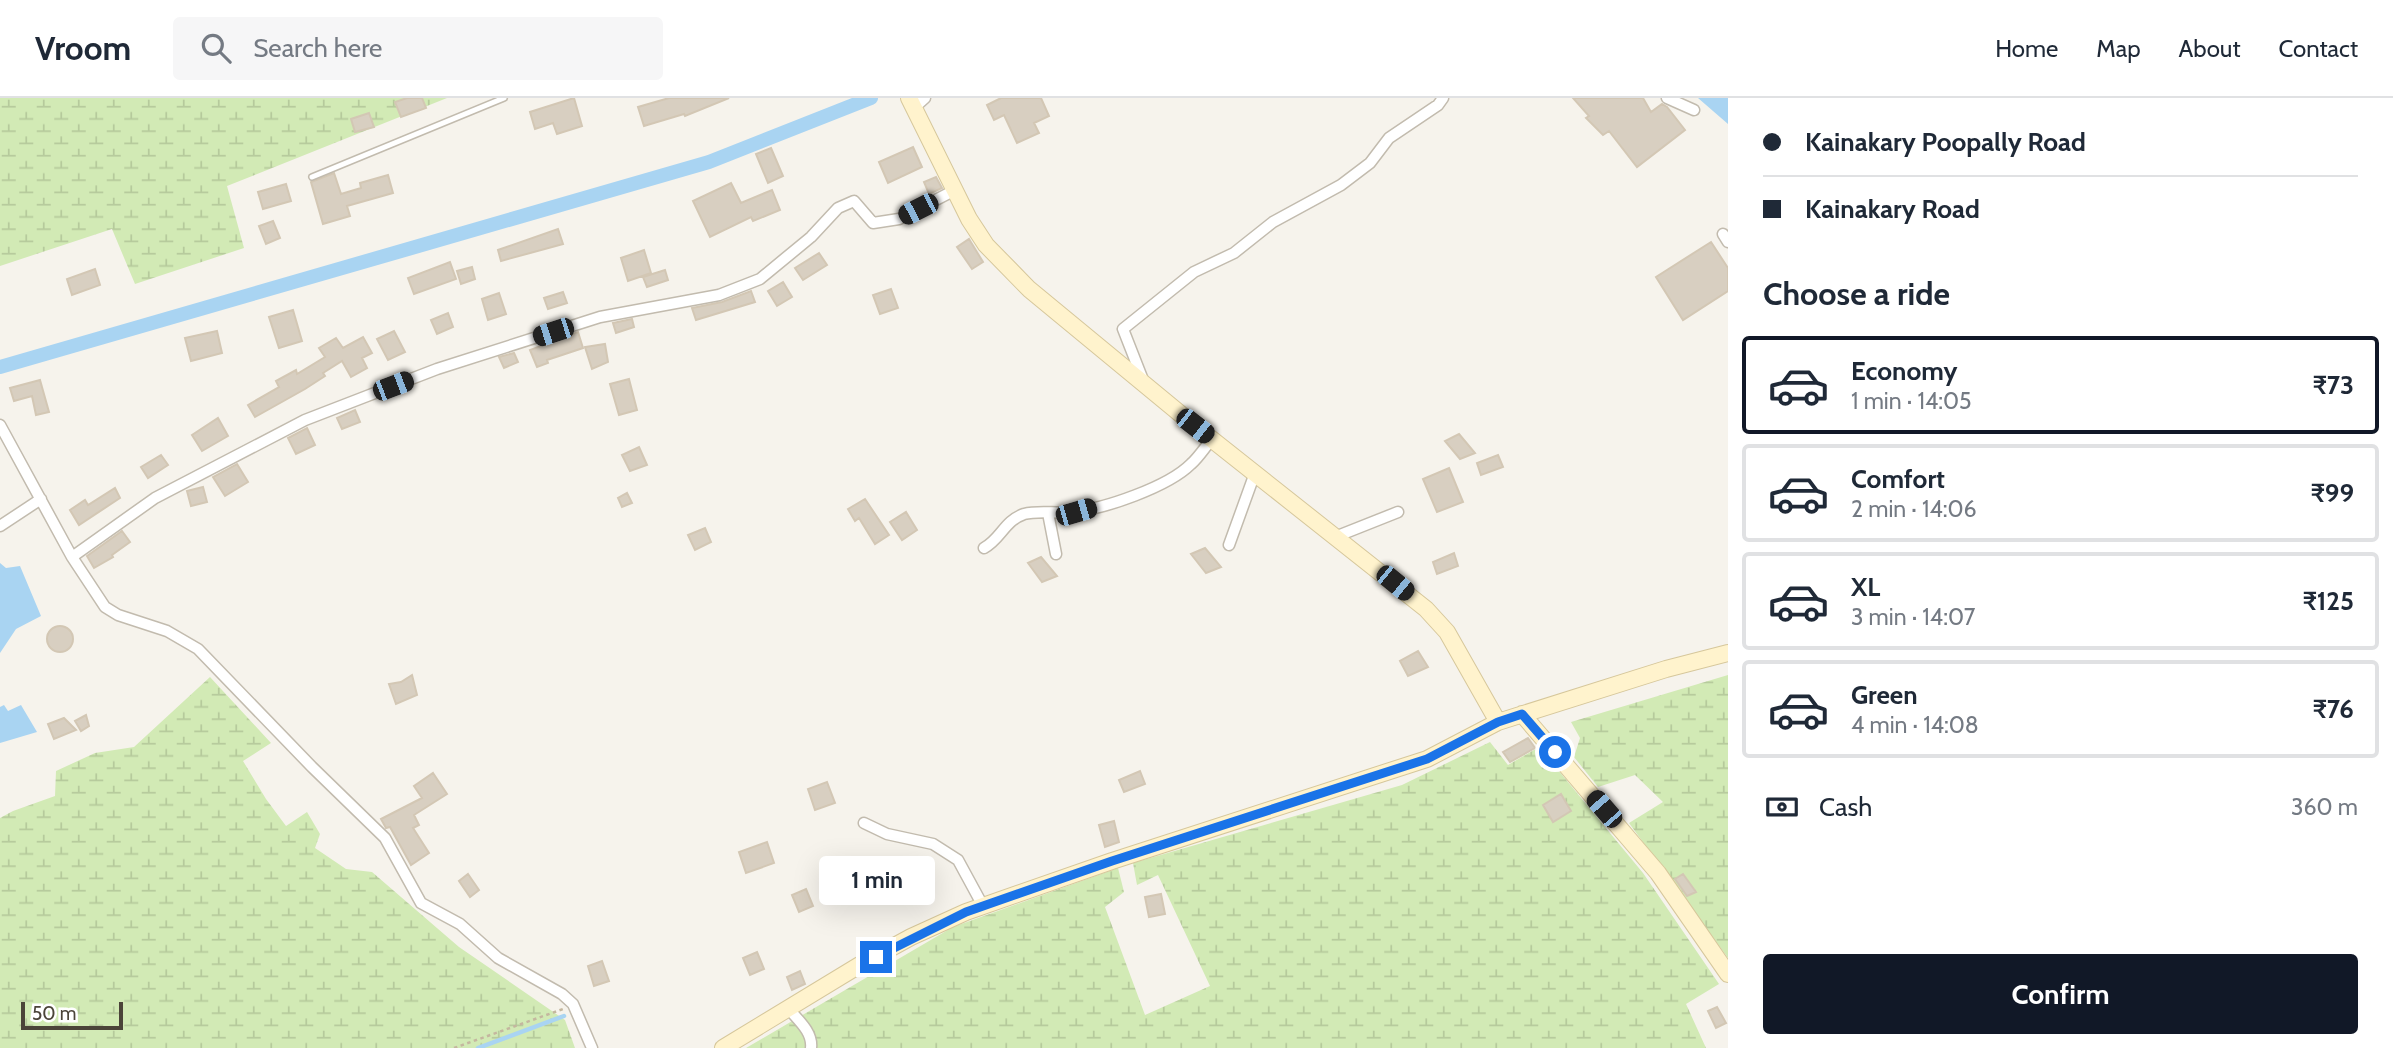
<!DOCTYPE html>
<html lang="en">
<head>
<meta charset="utf-8">
<style>
	:root { --surface:#fff; --page:#f6f6f7; --text:#1f2937; --muted:#747a83; --line:#e0e1e3; --accent:#111827 }
	body { margin:0; font-family:Cabin,sans-serif; background:var(--page); color:var(--text); height:100vh; display:flex; flex-direction:column; font-size:26px; white-space:nowrap }
	* { box-sizing:border-box; margin:0 }
	p { font-size:23px; color:var(--muted) }
	.icon { flex:none; width:38px; height:38px; fill:none; stroke:currentColor; stroke-width:2; stroke-linecap:round; stroke-linejoin:round }
	.map { position:relative; flex:1; overflow:hidden }
	.panel { display:flex; flex-direction:column; background:var(--surface); width:665px }
	.panel>* { flex:none }
	.top-card { display:grid; align-content:center; height:154px; padding:0 35px; background:var(--surface) }
	.scale { position:absolute; left:21px; bottom:18px; width:102px; box-sizing:border-box; padding-left:7px; border:4px solid #4b4439; border-top:0; font-size:19px; line-height:24px; white-space:nowrap; color:#4b4439; -webkit-text-stroke:5px #fff; paint-order:stroke }
	.end { position:absolute; width:32px; height:32px; margin:-16px; border:9px solid #1a73e8; background:#fff; box-shadow:0 0 0 4px #fff }
	.from { border-radius:50% }
	.bubble { position:absolute; height:49px; border-radius:7px; background:var(--surface); box-shadow:0 7px 28px #0002; font-size:23px; font-weight:700; line-height:49px; text-align:center }
	.car { position:absolute; width:21px; height:42px; margin:-21px -10px; border-radius:9px; box-shadow:0 0 5px 2px #0007; background:linear-gradient(#222 24%,#8ab4d8 0 40%,#222 0 76%,#8ab4d8 0 86%,#222 0) }
	.top-card b { display:flex; align-items:center; gap:24px; height:66px; font-size:26px }
	.top-card b+b { border-top:2px solid var(--line) }
	.top-card i { width:18px; height:18px; background:var(--text) }
	ul { padding:0; list-style:none }
	li { display:flex; align-items:center; gap:21px; height:98px; margin:0 14px 10px; padding:0 21px; border:4px solid var(--line); border-radius:7px }
	li div { flex:1 }
	li b { display:block; font-size:26px }
	li em { font-style:normal; font-weight:700 }
	li.current { border-color:var(--accent) }
	li>.icon { width:63px; height:63px; stroke-width:1.5 }
	h2 { padding:0 35px; font-size:32px; line-height:84px }
	.pay { display:flex; align-items:center; gap:18px; height:77px; padding:0 35px; font-size:26px }
	.pay p { margin-inline-start:auto }
	.button { display:flex; gap:14px; margin-top:auto; padding:14px 35px }
	.button a { flex:1; height:80px; border-radius:7px; background:var(--accent); color:#fff; font-size:28px; font-weight:700; line-height:80px; text-align:center }
	header { display:flex; align-items:center; gap:42px; box-sizing:border-box; height:98px; padding:0 35px; background:var(--surface); border-bottom:2px solid var(--line) }
	header strong { font-size:33px }
	nav { display:flex; gap:38px; margin-inline-start:auto; font-size:24px }
	.search { width:490px; height:63px; background:var(--page); display:flex; align-items:center; gap:18px; box-sizing:border-box; padding:0 24px; border-radius:7px; color:var(--muted); font-size:26px }
	main { display:flex; flex:1; min-height:0 }
	.map>svg:first-child { display:block }
	.wetland { fill:url(#wetland-marsh) }
	.water { fill:#a9d4f2 }
	.lines { fill:none; stroke-linecap:round; stroke-linejoin:round }
	.stream { stroke:#a9d4f2; stroke-width:4.5 }
	.canal { stroke:#a9d4f2; stroke-width:14 }
	.building { fill:#d8cfc1; stroke:#d3c7b4; stroke-width:2 }
	.service-casing { stroke:#c2bbae; stroke-width:8 }
	.minor-casing { stroke:#c2bbae; stroke-width:13 }
	.secondary-casing { stroke:#d6c79b; stroke-width:18 }
	.path { stroke:#c4b79f; stroke-width:2.5; stroke-dasharray:3.5 3.5; stroke-linecap:butt }
	.service { stroke:#fff; stroke-width:5 }
	.minor { stroke:#fff; stroke-width:10 }
	.secondary { stroke:#fff3cd; stroke-width:16 }
	.route { stroke:#1a73e8; stroke-width:9 }
</style>
</head>
<body>
<header>
<strong>Vroom</strong>
<div class="search"><svg class="icon" aria-label="search" viewBox="0 0 24 24"><circle cx="10" cy="10" r="6"/><path d="M15 15l6 6"/></svg>Search here</div>
<nav><a>Home</a><a>Map</a><a>About</a><a>Contact</a></nav>
</header>
<main>
<div class="map">
<svg width="1728" height="950" viewBox="0 0 1728 950">
	<defs>
		<pattern id="wetland-marsh" width="20" height="14" patternUnits="userSpaceOnUse" patternTransform="scale(1.75)"><rect width="20" height="14" fill="#d2eab5"/><path d="M1 5h8M5 5V1M11 12h8M15 12V8" fill="none" stroke="#b6ca9c"/></pattern>
	</defs>
	<rect width="100%" height="100%" fill="#f6f3ec"/>
	<path class="wetland" d="M 0,0 L 447,0 L 227,88 L 244,150 L 135,186 L 112,131 L 0,168 Z
		M 1728,577 L 1728,860 L 1629,725 L 1663,704 L 1635,677 L 1598,689 L 1574,659 L 1580,640 L 1571,624 Z
		M 210,579 L 271,645 L 243,663 L 266,701 L 286,728 L 307,714 L 320,736 L 315,750 L 346,771 L 372,774 L 459,849 L 565,922 L 575,950 L 0,950 L 0,720 L 13,713 L 55,698 L 56,673 L 95,655 L 134,649 Z
		M 1490,644 L 1508,667 L 1539,649 L 1643,775 L 1719,886 L 1686,906 L 1706,950 L 746,950 L 953,829 L 1118,770 L 1124,794 L 1105,809 L 1145,917 L 1210,888 L 1158,777 L 1137,787 L 1133,765 L 1402,687 Z"/>
	<path class="water" d="M 1698,0 L 1728,0 L 1728,26 Z
		M 0,465 L 6,470 L 20,468 L 41,518 L 16,531 L 0,555 Z
		M 4,607 L 8,613 L 21,607 L 37,634 L 0,645 L 0,609 Z"/>
	<g class="lines">
		<path class="stream" d="M 478,950 L 564,918"/>
		<path class="canal" d="M 0,269 L 709,64 L 871,0"/>
	</g>
	<path class="building" d="M 407,0 L 422,0 L 426,10 L 401,19 L 395,4 Z
		M 574,0 L 582,28 L 557,36 L 553,25 L 535,31 L 530,14 Z
		M 669,0 L 729,0 L 685,18 L 684,16 L 644,28 L 638,9 Z
		M 1001,0 L 1041,0 L 1049,18 L 1034,25 L 1039,35 L 1017,45 L 1004,17 L 994,22 L 987,7 Z
		M 1573,0 L 1643,0 L 1651,14 L 1662,6 L 1667,9 L 1685,32 L 1637,69 L 1609,33 L 1603,37 L 1586,20 L 1589,18 Z
		M 369,15 L 374,29 L 355,34 L 351,21 Z
		M 913,49 L 922,69 L 888,85 L 879,64 Z
		M 771,50 L 783,78 L 768,85 L 756,56 Z
		M 334,75 L 341,96 L 361,90 L 360,85 L 388,77 L 393,95 L 347,108 L 350,118 L 323,126 L 311,84 Z
		M 936,79 L 942,90 L 929,96 L 924,84 Z
		M 731,85 L 741,105 L 772,92 L 780,112 L 753,123 L 751,119 L 710,139 L 693,103 Z
		M 286,86 L 291,103 L 263,111 L 258,94 Z
		M 273,123 L 280,140 L 266,146 L 259,128 Z
		M 558,131 L 563,146 L 501,163 L 498,152 Z
		M 969,141 L 983,164 L 972,171 L 957,149 Z
		M 1711,144 L 1728,170 L 1728,193 L 1683,222 L 1656,179 Z
		M 644,152 L 651,175 L 628,183 L 621,160 Z
		M 819,155 L 827,167 L 803,182 L 795,170 Z
		M 450,164 L 456,181 L 414,196 L 408,180 Z
		M 472,169 L 475,181 L 461,186 L 457,173 Z
		M 95,171 L 100,187 L 72,197 L 67,181 Z
		M 665,172 L 668,182 L 647,189 L 643,179 Z
		M 783,184 L 792,199 L 777,208 L 768,193 Z
		M 891,191 L 898,210 L 880,216 L 873,197 Z
		M 751,193 L 755,204 L 696,222 L 692,210 L 722,204 Z
		M 563,194 L 567,205 L 548,211 L 544,200 Z
		M 499,195 L 506,216 L 488,222 L 482,201 Z
		M 293,212 L 302,243 L 279,250 L 269,219 Z
		M 448,215 L 453,229 L 437,236 L 431,222 Z
		M 632,221 L 634,229 L 616,235 L 613,225 Z
		M 217,233 L 222,255 L 191,263 L 185,240 Z
		M 394,233 L 405,254 L 388,262 L 377,241 Z
		M 578,234 L 583,250 L 547,262 L 548,265 L 537,269 L 530,252 Z
		M 363,239 L 372,255 L 362,260 L 367,270 L 351,279 L 342,263 L 323,275 L 325,278 L 305,291 L 255,319 L 248,307 L 279,289 L 276,283 L 296,272 L 297,276 L 325,259 L 319,250 L 336,240 L 343,250 Z
		M 605,246 L 608,264 L 592,271 L 585,249 Z
		M 514,255 L 518,264 L 504,270 L 499,259 Z
		M 629,281 L 637,312 L 619,317 L 610,286 Z
		M 40,282 L 49,314 L 36,317 L 32,298 L 14,303 L 10,290 Z
		M 355,312 L 360,324 L 342,331 L 337,320 Z
		M 218,320 L 228,338 L 202,353 L 192,337 Z
		M 307,330 L 315,347 L 296,356 L 288,340 Z
		M 1459,336 L 1475,355 L 1460,361 L 1445,343 Z
		M 639,349 L 647,367 L 630,373 L 622,357 Z
		M 161,357 L 168,367 L 148,380 L 141,369 Z
		M 1498,357 L 1503,369 L 1481,377 L 1477,365 Z
		M 237,366 L 248,384 L 225,398 L 213,379 Z
		M 1449,370 L 1463,404 L 1437,414 L 1423,381 Z
		M 203,389 L 207,404 L 191,408 L 187,393 Z
		M 115,390 L 120,400 L 79,427 L 70,412 L 85,402 L 88,407 Z
		M 627,395 L 632,405 L 622,409 L 618,400 Z
		M 865,401 L 889,437 L 875,446 L 859,420 L 855,423 L 848,411 Z
		M 906,414 L 917,432 L 902,442 L 890,424 Z
		M 705,430 L 711,444 L 695,452 L 688,437 Z
		M 122,433 L 130,444 L 112,457 L 113,459 L 94,470 L 87,458 Z
		M 1205,450 L 1221,469 L 1206,475 L 1191,456 Z
		M 1454,455 L 1458,468 L 1437,476 L 1433,464 Z
		M 1041,459 L 1057,478 L 1042,484 L 1028,465 Z
		M47 541a13 13 0 1 1 26 0a13 13 0 1 1-26 0Z
		M 1418,553 L 1428,569 L 1408,578 L 1400,563 Z
		M 412,577 L 417,597 L 396,606 L 389,586 L 401,584 Z
		M 86,617 L 89,628 L 81,633 L 75,623 Z
		M 64,620 L 76,632 L 54,641 L 48,626 Z
		M 1528,640 L 1535,650 L 1510,664 L 1503,654 Z
		M 1140,673 L 1145,686 L 1124,694 L 1119,682 Z
		M 433,675 L 447,696 L 414,717 L 419,727 L 413,730 L 429,755 L 411,767 L 390,729 L 386,730 L 381,721 L 422,700 L 414,688 Z
		M 827,684 L 835,705 L 815,712 L 808,691 Z
		M 1561,696 L 1571,713 L 1553,724 L 1543,707 Z
		M 1114,723 L 1119,744 L 1105,749 L 1099,727 Z
		M 767,744 L 774,765 L 746,775 L 739,754 Z
		M 468,776 L 479,792 L 470,799 L 459,783 Z
		M 1683,776 L 1696,794 L 1687,798 L 1675,781 Z
		M 806,791 L 813,808 L 799,814 L 792,797 Z
		M 1161,796 L 1165,816 L 1149,819 L 1145,799 Z
		M 757,854 L 764,871 L 750,877 L 743,860 Z
		M 602,863 L 609,883 L 594,888 L 588,868 Z
		M 800,873 L 805,886 L 792,892 L 787,879 Z
		M 1717,909 L 1726,925 L 1716,930 L 1708,913 Z"/>
	<g class="lines">
		<defs>
			<path id="service" d="M 312,79 L 504,0"/>
			<path id="minor" d="M 1667,0 L 1694,12
				M 915,9 L 925,0
				M 1723,136 L 1728,144
				M 1143,282 L 1123,231 L 1194,174 L 1234,155 L 1273,124 L 1341,87 L 1370,65 L 1389,40 L 1438,7 L 1443,0
				M 0,327 L 72,459 L 105,509 L 118,517 L 167,533 L 198,551 L 312,669 L 385,740 L 421,805 L 460,826 L 498,860 L 562,896 L 573,906 L 592,950
				M 1048,415 L 1056,456
				M 0,428 L 41,401
				M 1335,439 L 1398,414
				M 1229,447 L 1255,375
				M 984,450 C 1001,441 1004,423 1024,416 C 1039,412 1057,416 1072,414 C 1104,411 1168,389 1191,366 C 1199,359 1205,349 1212,341
				M 72,459 L 155,400 L 305,322 L 437,271 L 600,219 L 719,197 L 760,181 L 811,139 L 838,110 L 854,103 L 873,125 L 899,121 L 955,92
				M 864,725 L 887,736 L 933,746 L 958,762 L 983,808
				M 788,910 C 798,922 813,934 811,950"/>
			<path id="secondary" d="M 909,0 L 969,121 L 986,147 L 1029,191 L 1195,328 L 1426,511 L 1447,534 L 1498,624
				M 1522,616 L 1658,775 L 1728,876
				M 723,950 L 858,868 L 911,839 L 966,814 L 1112,763 L 1427,661 L 1498,624 L 1666,571 L 1728,555"/>
		</defs>
		<use href="#service" class="service-casing"/>
		<use href="#minor" class="minor-casing"/>
		<use href="#secondary" class="secondary-casing"/>
		<path class="path" d="M 454,950 L 563,911"/>
		<use href="#service" class="service"/>
		<use href="#minor" class="minor"/>
		<use href="#secondary" class="secondary"/>
	</g>
	<g class="lines">
		<path class="route" d="M 876,859 L 966,814 L 1112,763 L 1427,661 L 1498,624 L 1522,616 L 1555,654"/>
	</g>
</svg>
<div class="scale">50 m</div>
<i class="end from" style="left:1555px;top:654px"></i>
<i class="end" style="left:876px;top:859px"></i>
<div class="bubble" style="left:819px;top:758px;width:116px">1 min</div>
<i class="car" style="left:918px;top:111px;rotate:243deg"></i>
<i class="car" style="left:553px;top:234px;rotate:252deg"></i>
<i class="car" style="left:393px;top:288px;rotate:69deg"></i>
<i class="car" style="left:1195px;top:328px;rotate:128deg"></i>
<i class="car" style="left:1076px;top:414px;rotate:74deg"></i>
<i class="car" style="left:1395px;top:485px;rotate:129deg"></i>
<i class="car" style="left:1604px;top:711px;rotate:319deg"></i>
</div>
<section class="panel">
<div class="top-card">
<b><i class="from"></i>Kainakary Poopally Road</b>
<b><i></i>Kainakary Road</b>
</div>
<h2>Choose a ride</h2>
<ul>
<li class="current"><svg class="icon" aria-label="car" viewBox="0 0 24 24"><path d="M5 17H2v-5l4-1 3-4h7l3 4 3 1v5h-3M9 17h6M6 11h13"/><circle cx="7" cy="17" r="2"/><circle cx="17" cy="17" r="2"/></svg><div><b>Economy</b><p>1 min · 14:05</p></div><em>₹73</em></li>
<li><svg class="icon" aria-label="car" viewBox="0 0 24 24"><path d="M5 17H2v-5l4-1 3-4h7l3 4 3 1v5h-3M9 17h6M6 11h13"/><circle cx="7" cy="17" r="2"/><circle cx="17" cy="17" r="2"/></svg><div><b>Comfort</b><p>2 min · 14:06</p></div><em>₹99</em></li>
<li><svg class="icon" aria-label="car" viewBox="0 0 24 24"><path d="M5 17H2v-5l4-1 3-4h7l3 4 3 1v5h-3M9 17h6M6 11h13"/><circle cx="7" cy="17" r="2"/><circle cx="17" cy="17" r="2"/></svg><div><b>XL</b><p>3 min · 14:07</p></div><em>₹125</em></li>
<li><svg class="icon" aria-label="car" viewBox="0 0 24 24"><path d="M5 17H2v-5l4-1 3-4h7l3 4 3 1v5h-3M9 17h6M6 11h13"/><circle cx="7" cy="17" r="2"/><circle cx="17" cy="17" r="2"/></svg><div><b>Green</b><p>4 min · 14:08</p></div><em>₹76</em></li>
</ul>
<div class="pay"><svg class="icon" aria-label="cash" viewBox="0 0 24 24"><path d="M3 7h18v10H3z"/><circle cx="12" cy="12" r="2"/></svg>Cash<p>360 m</p></div>
<div class="button"><a>Confirm</a></div>
</section>
</main>
</body>
</html>
